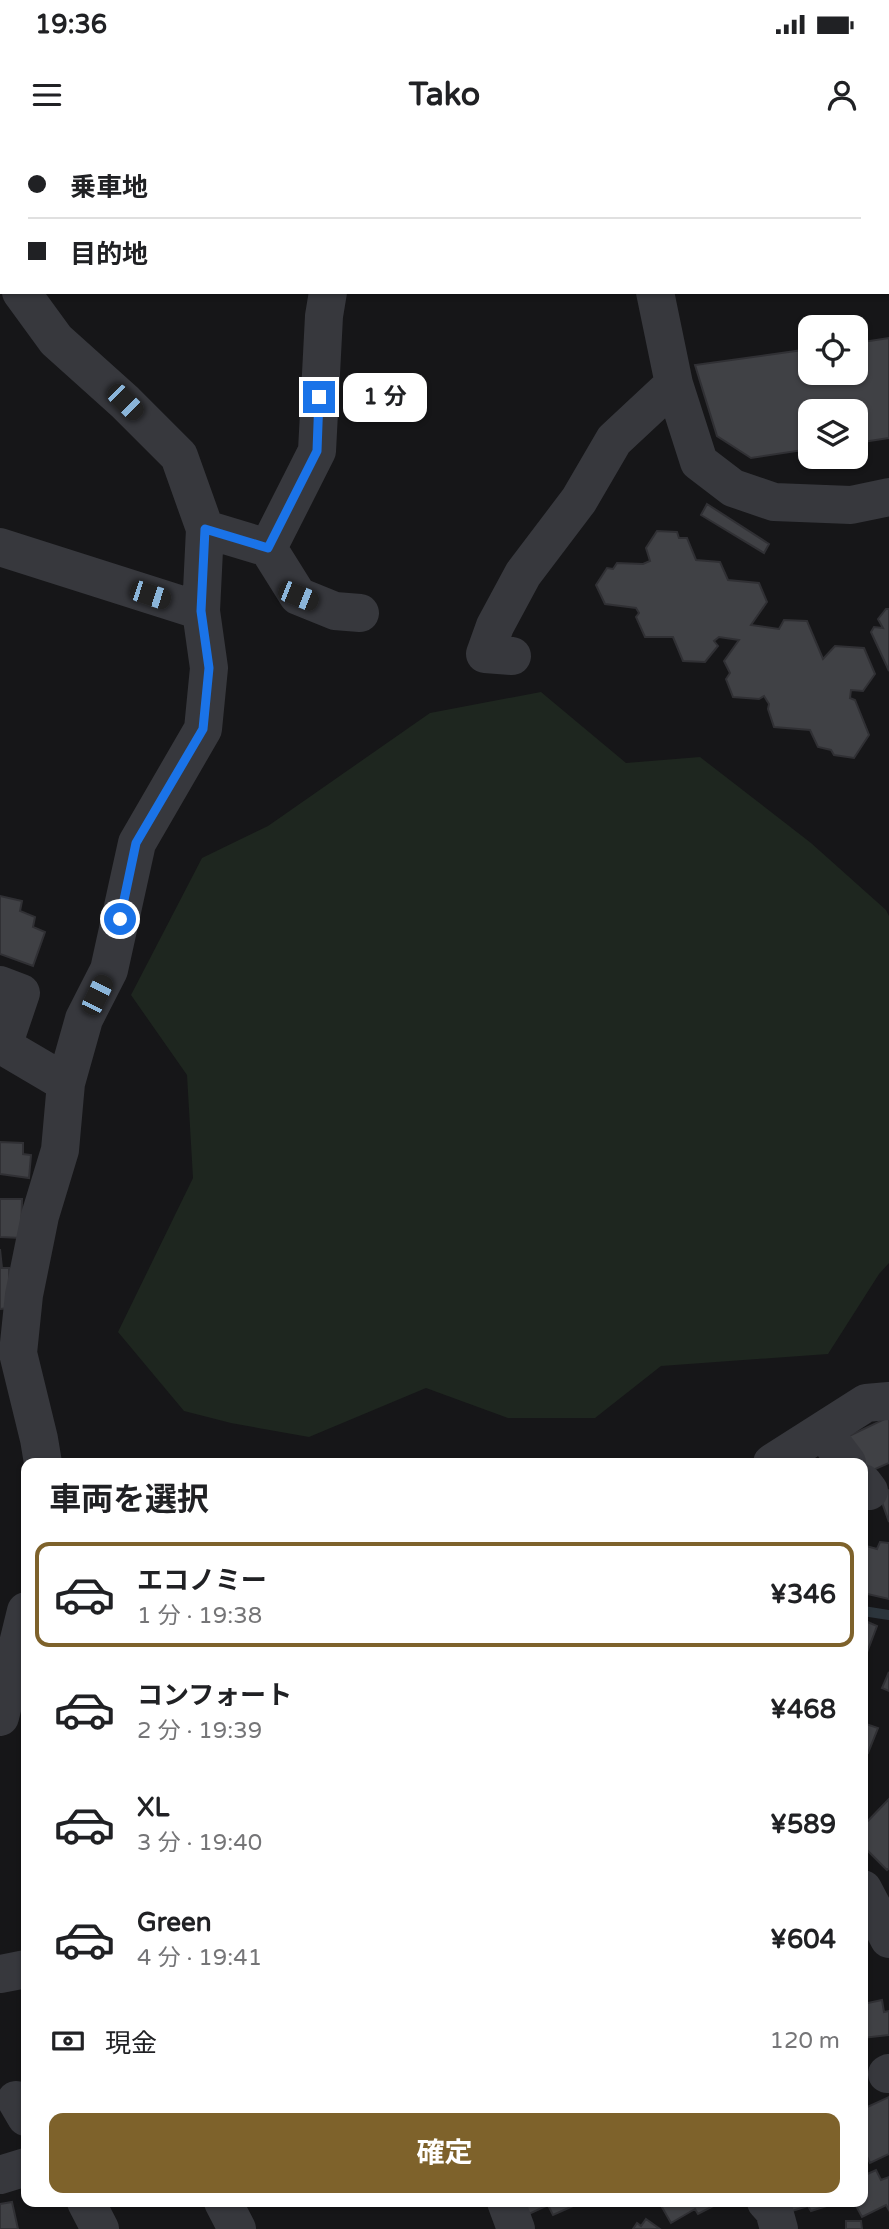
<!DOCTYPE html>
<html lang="ja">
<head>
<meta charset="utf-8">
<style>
	:root { --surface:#fff; --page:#f2f2f2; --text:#202124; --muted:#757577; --line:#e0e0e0; --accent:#7e622b }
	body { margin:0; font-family:"Varela Round","Noto Sans JP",sans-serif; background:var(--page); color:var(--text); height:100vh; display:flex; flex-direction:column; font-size:26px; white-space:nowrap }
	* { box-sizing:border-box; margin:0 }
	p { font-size:23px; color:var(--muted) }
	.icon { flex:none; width:38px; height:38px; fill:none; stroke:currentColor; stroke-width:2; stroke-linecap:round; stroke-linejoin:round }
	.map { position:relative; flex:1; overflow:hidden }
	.panel { position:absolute; left:21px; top:1318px; width:847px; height:749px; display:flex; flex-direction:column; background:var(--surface); border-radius:14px; box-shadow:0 2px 5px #0004 }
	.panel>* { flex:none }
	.hud { position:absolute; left:0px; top:0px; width:889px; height:154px; box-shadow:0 2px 5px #0004; display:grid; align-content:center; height:154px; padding:0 28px; background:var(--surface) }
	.controls { position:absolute; left:798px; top:175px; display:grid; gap:14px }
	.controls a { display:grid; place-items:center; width:70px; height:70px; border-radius:14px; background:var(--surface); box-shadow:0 2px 5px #0004; font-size:35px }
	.end { position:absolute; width:32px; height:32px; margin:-16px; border:9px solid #1a73e8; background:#fff; box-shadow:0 0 0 4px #fff }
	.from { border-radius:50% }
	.bubble { position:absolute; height:49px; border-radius:14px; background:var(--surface); box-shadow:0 2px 5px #0004; font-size:23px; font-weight:700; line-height:49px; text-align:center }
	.car { position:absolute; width:21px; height:42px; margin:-21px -10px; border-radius:9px; box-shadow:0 0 5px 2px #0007; background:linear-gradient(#222 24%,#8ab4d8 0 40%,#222 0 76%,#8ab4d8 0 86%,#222 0) }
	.hud b { display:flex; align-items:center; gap:24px; height:66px; font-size:26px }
	.hud b+b { border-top:2px solid var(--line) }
	.hud i { width:18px; height:18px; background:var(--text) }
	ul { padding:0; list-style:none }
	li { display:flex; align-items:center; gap:21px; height:105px; margin:0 14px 10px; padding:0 14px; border:4px solid transparent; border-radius:14px }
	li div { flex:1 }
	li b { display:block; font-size:26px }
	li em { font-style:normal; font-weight:700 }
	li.on { border-color:var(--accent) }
	li>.icon { width:63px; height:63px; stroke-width:1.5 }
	h2 { padding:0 28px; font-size:32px; line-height:84px }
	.pay { display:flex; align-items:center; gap:18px; height:77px; padding:0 28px; font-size:26px }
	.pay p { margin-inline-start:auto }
	.action { display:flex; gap:14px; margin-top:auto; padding:14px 28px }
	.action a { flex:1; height:80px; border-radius:14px; background:var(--accent); color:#fff; font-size:28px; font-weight:700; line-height:80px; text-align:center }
	.status { display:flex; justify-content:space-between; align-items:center; height:49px; padding:0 35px; background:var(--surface); direction:ltr }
	.status svg { height:19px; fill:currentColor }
	header { display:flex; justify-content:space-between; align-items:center; height:91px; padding:0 28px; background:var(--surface); font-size:32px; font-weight:700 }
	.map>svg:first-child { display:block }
	.green { fill:#1e261f }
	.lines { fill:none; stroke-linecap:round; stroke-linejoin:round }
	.stream { stroke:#2c353c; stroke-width:10 }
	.building { fill:#404145; stroke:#303034; stroke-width:2 }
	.minor { stroke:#37383d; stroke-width:38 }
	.route { stroke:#1a73e8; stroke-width:9 }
</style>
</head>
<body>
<div class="status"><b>19:36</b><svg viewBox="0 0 49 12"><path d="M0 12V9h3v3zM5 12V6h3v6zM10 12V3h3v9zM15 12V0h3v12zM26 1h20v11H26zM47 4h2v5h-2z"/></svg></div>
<header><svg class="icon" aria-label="menu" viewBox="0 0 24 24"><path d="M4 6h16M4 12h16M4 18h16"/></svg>Tako<svg class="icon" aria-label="person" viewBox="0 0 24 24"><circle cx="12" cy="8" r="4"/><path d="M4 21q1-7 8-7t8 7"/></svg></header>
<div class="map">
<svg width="889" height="2089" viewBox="0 0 889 2089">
	<rect width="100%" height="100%" fill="#161618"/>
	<path class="green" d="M 541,552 L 626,623 L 700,617 L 811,703 L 886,770 L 889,776 L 889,1123 L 879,1134 L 828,1214 L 661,1226 L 595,1278 L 508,1278 L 426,1248 L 309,1297 L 231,1283 L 184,1271 L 118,1192 L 193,1038 L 187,935 L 131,855 L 202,718 L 268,686 L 430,573 Z"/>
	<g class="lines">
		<path class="stream" d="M 863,1471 L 889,1475"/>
	</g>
	<path class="building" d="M 663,0 L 889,0 L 889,19 L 887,20 L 887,2 Z
		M 889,198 L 889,298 L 856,303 L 856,271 L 810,271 L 810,309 L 751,318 L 717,296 L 695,225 L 810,209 L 810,233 L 856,233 L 856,203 Z
		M 707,364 L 769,404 L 764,413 L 701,375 Z
		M 657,391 L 677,392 L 679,398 L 687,398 L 696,420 L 720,422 L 728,440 L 759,443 L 767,462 L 751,485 L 779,489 L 784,480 L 807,481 L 823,519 L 835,506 L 864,508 L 875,534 L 863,551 L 851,550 L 850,558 L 855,560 L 869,595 L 854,618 L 834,615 L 831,610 L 818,607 L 810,590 L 774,587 L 768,569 L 769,564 L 764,556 L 759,559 L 733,557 L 726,539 L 730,533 L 724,521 L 739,500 L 719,497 L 714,501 L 718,506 L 705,522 L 683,521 L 673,497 L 645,497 L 636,477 L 639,473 L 636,468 L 605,464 L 596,445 L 607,428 L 613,429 L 617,423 L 643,424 L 650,421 L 646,408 Z
		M 886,469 L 889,469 L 889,531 L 871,492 L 874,487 L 883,488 L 878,479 Z
		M 0,756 L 22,761 L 20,771 L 35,777 L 33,787 L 45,792 L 33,826 L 0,814 Z
		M 0,1002 L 23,1003 L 23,1014 L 31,1015 L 29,1038 L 0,1034 Z
		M 0,1059 L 22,1059 L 21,1098 L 0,1097 Z
		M 0,1109 L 2,1128 L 9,1128 L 9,1168 L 0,1169 Z
		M 889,1277 L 889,1323 L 864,1334 L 849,1296 Z
		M 889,1350 L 889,1382 L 879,1354 Z
		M 880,1402 L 889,1403 L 889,1459 L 863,1453 L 863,1405 L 877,1409 Z
		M 863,1480 L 877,1486 L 863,1523 Z
		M 889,1532 L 889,1551 L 882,1548 Z
		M 866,1584 L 878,1588 L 868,1613 L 863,1611 L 863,1591 Z
		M 889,1659 L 889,1728 L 887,1730 L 863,1706 L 863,1686 Z
		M 882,1860 L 884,1872 L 889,1871 L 889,1895 L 863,1898 L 863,1864 Z
		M 889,1957 L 889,2014 L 870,2023 L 863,2008 L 863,1969 Z
		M 876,2030 L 881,2040 L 889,2037 L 889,2070 L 886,2065 L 862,2077 L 854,2062 L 863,2062 L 863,2036 Z
		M 12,2062 L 18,2089 L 0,2089 L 0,2064 Z
		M 524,2062 L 582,2062 L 553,2075 L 548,2065 L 529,2074 Z
		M 659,2062 L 721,2062 L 698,2074 L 695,2069 L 671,2083 Z
		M 789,2062 L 839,2062 L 811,2071 L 808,2066 L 792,2071 Z
		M 646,2079 L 660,2089 L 633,2089 L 637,2083 L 641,2086 Z
		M 846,2081 L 861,2081 L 862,2089 L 846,2089 Z"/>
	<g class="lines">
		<path class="minor" d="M 344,0 L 345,2
			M 624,0 L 624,2
			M 126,2 L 127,0
			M 21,152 L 56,200 L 125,262 L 179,316 L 205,389 L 201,471 L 209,528 L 203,589 L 137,703 L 109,830 L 84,879 L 66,943 L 60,1010 L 40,1076 L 24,1155 L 18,1213 L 39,1299 L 43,1323
			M 655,152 L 674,244 L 699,322 L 733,348 L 774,362 L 851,365 L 889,357
			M 205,389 L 268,408 L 317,311 L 324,176 L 328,152
			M 0,407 L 201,471
			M 268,408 L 298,456 L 335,471 L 360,473
			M 512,516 L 485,514 L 495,486 L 523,434 L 579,360 L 614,300 L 674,244
			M 0,845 L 21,853 L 3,906 L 66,943
			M 823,1291 L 847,1323
			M 772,1323 L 866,1263 L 889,1261
			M 863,1343 L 869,1351
			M 0,1577 L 26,1471
			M 863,1749 L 889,1799
			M 0,1834 L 26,1829
			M 887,1934 L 889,1933
			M 16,1960 L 26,1977
			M 0,2035 L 26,2027
			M 86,2062 L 100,2089
			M 223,2062 L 237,2089
			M 506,2062 L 516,2089
			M 766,2062 L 774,2071 L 779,2089"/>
	</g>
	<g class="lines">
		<path class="route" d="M 120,779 L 136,703 L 203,589 L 209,528 L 201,471 L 205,389 L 268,408 L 317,311 L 319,257"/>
	</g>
</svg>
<div class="controls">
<a><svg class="icon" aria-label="locate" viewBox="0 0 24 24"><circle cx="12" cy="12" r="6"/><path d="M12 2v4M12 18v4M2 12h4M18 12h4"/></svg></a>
<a><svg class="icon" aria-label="layers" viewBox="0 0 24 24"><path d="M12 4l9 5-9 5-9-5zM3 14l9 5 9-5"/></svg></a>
</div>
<i class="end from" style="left:120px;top:779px"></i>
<i class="end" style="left:319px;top:257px"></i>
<div class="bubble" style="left:343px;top:233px;width:84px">1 分</div>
<i class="car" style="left:125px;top:262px;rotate:135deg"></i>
<i class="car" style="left:150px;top:455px;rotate:108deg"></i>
<i class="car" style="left:298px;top:456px;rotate:112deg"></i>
<i class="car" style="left:97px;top:855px;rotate:26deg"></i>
<div class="hud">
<b><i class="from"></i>乗車地</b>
<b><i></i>目的地</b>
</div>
<section class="panel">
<h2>車両を選択</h2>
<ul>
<li class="on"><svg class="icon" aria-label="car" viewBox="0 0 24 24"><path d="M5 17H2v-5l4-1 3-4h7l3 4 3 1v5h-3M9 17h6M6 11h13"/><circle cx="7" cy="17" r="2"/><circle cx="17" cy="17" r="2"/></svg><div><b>エコノミー</b><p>1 分 · 19:38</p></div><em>¥346</em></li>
<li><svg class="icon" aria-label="car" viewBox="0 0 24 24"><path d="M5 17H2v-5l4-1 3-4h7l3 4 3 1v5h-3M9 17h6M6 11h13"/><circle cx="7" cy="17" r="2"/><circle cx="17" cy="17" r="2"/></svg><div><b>コンフォート</b><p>2 分 · 19:39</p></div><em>¥468</em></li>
<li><svg class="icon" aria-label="car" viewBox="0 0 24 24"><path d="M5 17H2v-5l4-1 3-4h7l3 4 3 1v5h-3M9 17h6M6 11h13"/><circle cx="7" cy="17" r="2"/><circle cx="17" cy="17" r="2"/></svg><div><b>XL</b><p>3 分 · 19:40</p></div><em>¥589</em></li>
<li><svg class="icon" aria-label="car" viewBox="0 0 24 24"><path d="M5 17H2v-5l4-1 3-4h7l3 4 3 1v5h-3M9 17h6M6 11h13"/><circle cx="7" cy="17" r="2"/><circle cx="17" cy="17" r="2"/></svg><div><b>Green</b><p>4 分 · 19:41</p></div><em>¥604</em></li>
</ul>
<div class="pay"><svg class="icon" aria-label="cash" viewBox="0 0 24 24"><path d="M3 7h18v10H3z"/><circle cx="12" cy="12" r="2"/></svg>現金<p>120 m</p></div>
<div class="action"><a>確定</a></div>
</section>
</div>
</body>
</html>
